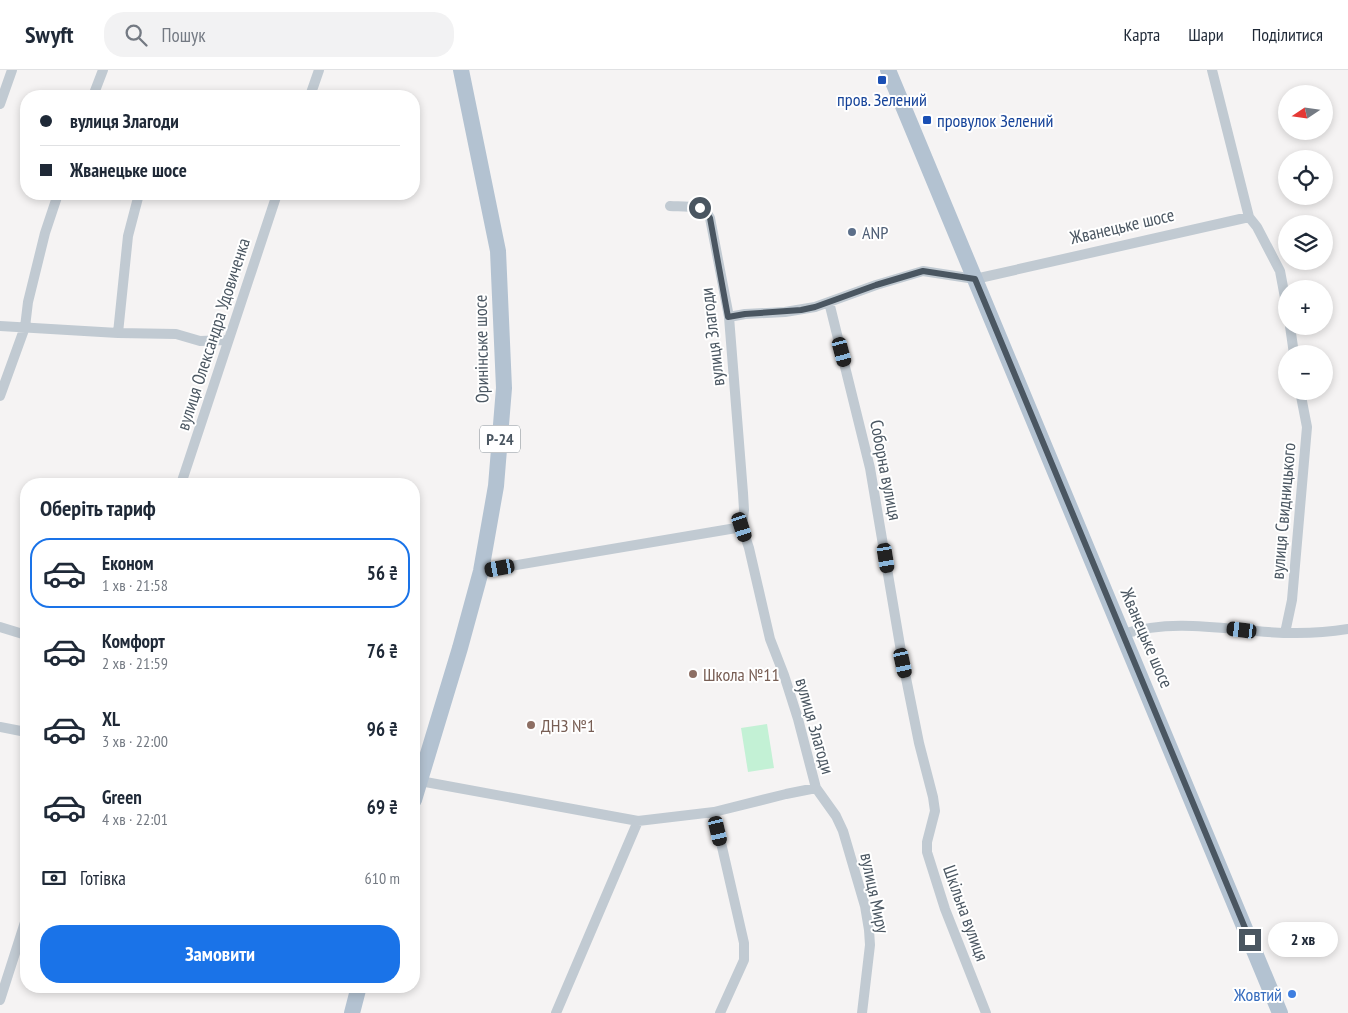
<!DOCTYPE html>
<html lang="uk">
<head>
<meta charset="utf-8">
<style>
	:root { --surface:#fff; --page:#f2f2f3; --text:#1f2937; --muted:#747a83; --line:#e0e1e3; --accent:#1a73e8 }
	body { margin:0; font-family:"PT Sans Narrow",sans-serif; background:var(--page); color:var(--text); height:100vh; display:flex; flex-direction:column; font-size:19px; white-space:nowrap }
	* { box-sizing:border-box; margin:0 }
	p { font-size:16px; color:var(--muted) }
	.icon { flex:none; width:28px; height:28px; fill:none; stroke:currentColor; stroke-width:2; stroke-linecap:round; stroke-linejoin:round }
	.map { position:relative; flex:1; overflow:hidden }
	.panel { position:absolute; left:20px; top:408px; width:400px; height:515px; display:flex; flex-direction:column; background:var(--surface); border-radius:20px; box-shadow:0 2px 8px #0003 }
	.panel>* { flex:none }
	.top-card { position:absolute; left:20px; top:20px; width:400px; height:110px; border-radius:20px; box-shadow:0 2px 8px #0003; display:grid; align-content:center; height:110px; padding:0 20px; background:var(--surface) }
	.needle { width:32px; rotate:257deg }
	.controls { position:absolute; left:1278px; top:15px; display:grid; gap:10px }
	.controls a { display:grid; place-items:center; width:55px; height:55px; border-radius:50%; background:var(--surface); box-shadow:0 2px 8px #0003; font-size:25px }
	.end { position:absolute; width:22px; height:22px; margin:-11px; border:6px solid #4a5661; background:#fff; box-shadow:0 0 0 2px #fff }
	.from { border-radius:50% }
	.bubble { position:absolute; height:35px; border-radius:18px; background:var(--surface); box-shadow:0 2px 8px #0003; font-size:16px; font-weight:600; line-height:35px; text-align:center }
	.car { position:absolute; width:15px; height:30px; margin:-15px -8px; border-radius:6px; box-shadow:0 0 4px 1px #0007; background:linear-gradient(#222 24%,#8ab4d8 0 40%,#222 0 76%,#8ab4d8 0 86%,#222 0) }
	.top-card b { display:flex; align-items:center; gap:18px; height:48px; font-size:19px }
	.top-card b+b { border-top:1px solid var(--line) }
	.top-card i { width:12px; height:12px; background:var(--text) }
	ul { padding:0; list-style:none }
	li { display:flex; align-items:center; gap:15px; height:70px; margin:0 10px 8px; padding:0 10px; border:2px solid transparent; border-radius:20px }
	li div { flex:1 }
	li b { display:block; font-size:19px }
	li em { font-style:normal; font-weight:600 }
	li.current { border-color:var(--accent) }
	li>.icon { width:45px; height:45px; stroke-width:1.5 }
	h2 { padding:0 20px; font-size:22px; line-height:60px }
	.pay { display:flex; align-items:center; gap:12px; height:55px; padding:0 20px; font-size:19px }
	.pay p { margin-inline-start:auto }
	.button { display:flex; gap:10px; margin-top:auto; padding:10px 20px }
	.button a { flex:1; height:58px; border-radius:20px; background:var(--accent); color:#fff; font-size:20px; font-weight:600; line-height:58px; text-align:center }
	header { display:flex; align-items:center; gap:30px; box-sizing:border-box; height:70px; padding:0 25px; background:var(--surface); border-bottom:1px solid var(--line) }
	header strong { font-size:24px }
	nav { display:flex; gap:28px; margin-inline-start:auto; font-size:18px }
	.search { width:350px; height:45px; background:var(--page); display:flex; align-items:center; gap:12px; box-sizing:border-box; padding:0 18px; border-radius:20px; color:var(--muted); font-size:19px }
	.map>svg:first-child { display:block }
	.green { fill:#c3f1d5 }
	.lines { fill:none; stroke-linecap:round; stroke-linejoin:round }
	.street { stroke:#c1cad2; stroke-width:10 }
	.primary { stroke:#b3c2d1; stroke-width:16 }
	.route { stroke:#4a5661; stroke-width:6 }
	.transit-dot { fill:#1a4fb4; stroke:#fff; stroke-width:2 }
	.service-dot { fill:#5c6f8a; stroke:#fff; stroke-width:2 }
	.education-dot { fill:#8d6e63; stroke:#fff; stroke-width:2 }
	.shop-dot { fill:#3f7fe0; stroke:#fff; stroke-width:2 }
	.labels { text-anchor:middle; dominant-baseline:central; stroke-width:4; stroke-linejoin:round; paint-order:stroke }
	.shield { fill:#fff; stroke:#808990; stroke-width:1 }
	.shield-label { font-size:16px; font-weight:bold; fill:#4a5661 }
	.transit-label { font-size:18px; fill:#164399; stroke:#fff }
	.street-label { font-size:18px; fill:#4a5661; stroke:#fff }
	.service-label { font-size:18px; fill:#4e5e75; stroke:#fff; text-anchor:start }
	.education-label { font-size:18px; fill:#785e54; stroke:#fff; text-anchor:start }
	.shop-label { font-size:18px; fill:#366cbe; stroke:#fff; text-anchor:end }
</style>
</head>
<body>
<header>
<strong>Swyft</strong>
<div class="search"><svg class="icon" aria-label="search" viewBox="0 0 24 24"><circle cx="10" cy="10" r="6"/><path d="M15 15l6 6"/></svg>Пошук</div>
<nav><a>Карта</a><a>Шари</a><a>Поділитися</a></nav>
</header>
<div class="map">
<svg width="1348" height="943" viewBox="0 0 1348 943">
	<rect width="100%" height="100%" fill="#f5f3f3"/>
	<path class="green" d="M 767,654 L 774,698 L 748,702 L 741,658 Z"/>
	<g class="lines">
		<path class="street" d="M 1212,0 L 1249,147 L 1257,157 L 1280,201 L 1286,233
			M 93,26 L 103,0
			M 310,26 L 319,0
			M 0,34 L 12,0
			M 670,136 C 683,137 703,134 710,148 L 729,247 L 743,423 L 744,440 L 742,457 L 749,478 L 770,569 L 784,605 L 798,649 L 816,718 L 836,746 L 843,761 L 865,836 L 869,860 L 870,875 L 862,943
			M 829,232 L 870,398 L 903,593 L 919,673 L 933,727 L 935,741 L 927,772 L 927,782 L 945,839 L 986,943
			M 729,247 L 745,244 L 785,242 L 815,237 L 876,215 L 923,201 L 975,209 L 1249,147
			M 0,256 L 118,263 L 176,264 L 200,271 L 227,270
			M 1290,256 L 1294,284
			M 118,263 L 128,166 L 139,124
			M 0,326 L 25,257 L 28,232 L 45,163 L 58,124
			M 181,414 L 277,124
			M 481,501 L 742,457
			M 0,557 L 26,565
			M 1285,563 L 1292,530 L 1307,357 L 1300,321
			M 1123,564 C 1168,550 1211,557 1256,561 C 1286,564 1318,564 1348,559
			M 0,657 L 26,662
			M 420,711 L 638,751 L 714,742 L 786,724 L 816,718
			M 714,742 L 744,873 L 744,890 L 720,943
			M 0,930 L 26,849
			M 556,943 L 638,751"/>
		<path class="primary" d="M 888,0 L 1280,943
			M 414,730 L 460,578 L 481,501 L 496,416 L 504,318 L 498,181 L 461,0
			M 352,943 L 359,916"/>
	</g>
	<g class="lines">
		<path class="route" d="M 700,138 L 705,140 L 710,148 L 728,247 L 745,244 L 801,240 L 815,237 L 876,215 L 923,201 L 975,209 L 1250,870"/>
	</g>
	<g class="transit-dot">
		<rect x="877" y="5" width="10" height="10" rx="2.5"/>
		<rect x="922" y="45" width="10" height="10" rx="2.5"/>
	</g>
	<circle class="service-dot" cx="852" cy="162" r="5"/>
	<g class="education-dot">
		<circle cx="693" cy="604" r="5"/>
		<circle cx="531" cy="655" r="5"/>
	</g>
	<circle class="shop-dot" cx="1292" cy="924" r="5"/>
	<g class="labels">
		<rect class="shield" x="480" y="355.5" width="40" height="27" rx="4"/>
		<g class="shield-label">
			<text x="500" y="369">Р-24</text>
		</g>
		<g class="transit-label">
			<text x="882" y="29">пров. Зелений</text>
			<text x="937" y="50" text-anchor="start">провулок Зелений</text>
		</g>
		<g class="street-label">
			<text transform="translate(1122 156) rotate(-13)">Жванецьке шосе</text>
			<text transform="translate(213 264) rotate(-72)">вулиця Олександра Удовиченка</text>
			<text transform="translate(712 267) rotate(-97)">вулиця Злагоди</text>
			<text transform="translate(481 279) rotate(-91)">Оринінське шосе</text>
			<text transform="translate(886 400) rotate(79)">Соборна вулиця</text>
			<text transform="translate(1283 441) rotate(-85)">вулиця Свидницького</text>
			<text transform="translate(1147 568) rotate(67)">Жванецьке шосе</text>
			<text transform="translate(815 656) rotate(74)">вулиця Злагоди</text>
			<text transform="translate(875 823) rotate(78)">вулиця Миру</text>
			<text transform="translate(966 843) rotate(70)">Шкільна вулиця</text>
		</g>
		<g class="service-label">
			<text x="862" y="162">ANP</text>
		</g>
		<g class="education-label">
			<text x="703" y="604">Школа №11</text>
			<text x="541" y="655">ДНЗ №1</text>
		</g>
		<g class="shop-label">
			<text x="1282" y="924">Жовтий</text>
		</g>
	</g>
</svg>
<div class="controls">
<a><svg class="needle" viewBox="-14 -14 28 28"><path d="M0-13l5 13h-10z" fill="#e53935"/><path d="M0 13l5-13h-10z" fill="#747a83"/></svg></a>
<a><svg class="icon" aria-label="locate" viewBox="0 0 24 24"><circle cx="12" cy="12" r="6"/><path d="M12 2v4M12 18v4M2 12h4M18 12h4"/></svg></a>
<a><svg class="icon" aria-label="layers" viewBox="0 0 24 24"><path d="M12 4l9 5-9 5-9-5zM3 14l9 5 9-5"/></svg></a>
<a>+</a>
<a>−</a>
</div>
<i class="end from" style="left:700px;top:138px"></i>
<i class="end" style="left:1250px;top:870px"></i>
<div class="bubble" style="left:1268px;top:852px;width:70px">2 хв</div>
<i class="car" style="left:842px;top:282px;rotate:165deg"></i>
<i class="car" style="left:742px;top:457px;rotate:162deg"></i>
<i class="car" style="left:886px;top:488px;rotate:171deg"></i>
<i class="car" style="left:500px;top:498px;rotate:260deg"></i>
<i class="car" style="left:1242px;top:560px;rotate:277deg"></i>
<i class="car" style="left:903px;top:593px;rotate:168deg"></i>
<i class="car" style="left:718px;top:761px;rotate:167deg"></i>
<div class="top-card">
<b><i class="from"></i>вулиця Злагоди</b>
<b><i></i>Жванецьке шосе</b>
</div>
<section class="panel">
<h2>Оберіть тариф</h2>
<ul>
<li class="current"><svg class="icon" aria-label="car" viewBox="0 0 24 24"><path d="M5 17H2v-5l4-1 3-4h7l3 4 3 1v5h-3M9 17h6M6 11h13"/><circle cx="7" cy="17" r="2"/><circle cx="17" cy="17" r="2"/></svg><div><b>Економ</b><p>1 хв · 21:58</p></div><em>56 ₴</em></li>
<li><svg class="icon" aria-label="car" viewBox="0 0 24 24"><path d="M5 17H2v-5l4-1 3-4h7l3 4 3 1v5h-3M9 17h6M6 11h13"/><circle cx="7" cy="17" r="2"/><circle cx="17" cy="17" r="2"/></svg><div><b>Комфорт</b><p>2 хв · 21:59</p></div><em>76 ₴</em></li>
<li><svg class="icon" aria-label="car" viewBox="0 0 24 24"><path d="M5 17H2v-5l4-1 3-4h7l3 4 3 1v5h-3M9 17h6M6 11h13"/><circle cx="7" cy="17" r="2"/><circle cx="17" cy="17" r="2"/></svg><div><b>XL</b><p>3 хв · 22:00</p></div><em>96 ₴</em></li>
<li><svg class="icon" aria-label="car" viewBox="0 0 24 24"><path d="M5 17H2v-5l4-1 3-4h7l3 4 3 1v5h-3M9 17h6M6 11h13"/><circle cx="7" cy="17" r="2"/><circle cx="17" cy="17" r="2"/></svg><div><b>Green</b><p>4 хв · 22:01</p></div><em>69 ₴</em></li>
</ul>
<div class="pay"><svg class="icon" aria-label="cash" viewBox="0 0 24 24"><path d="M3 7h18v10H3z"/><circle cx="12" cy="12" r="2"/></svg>Готівка<p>610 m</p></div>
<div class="button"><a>Замовити</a></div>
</section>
</div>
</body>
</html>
